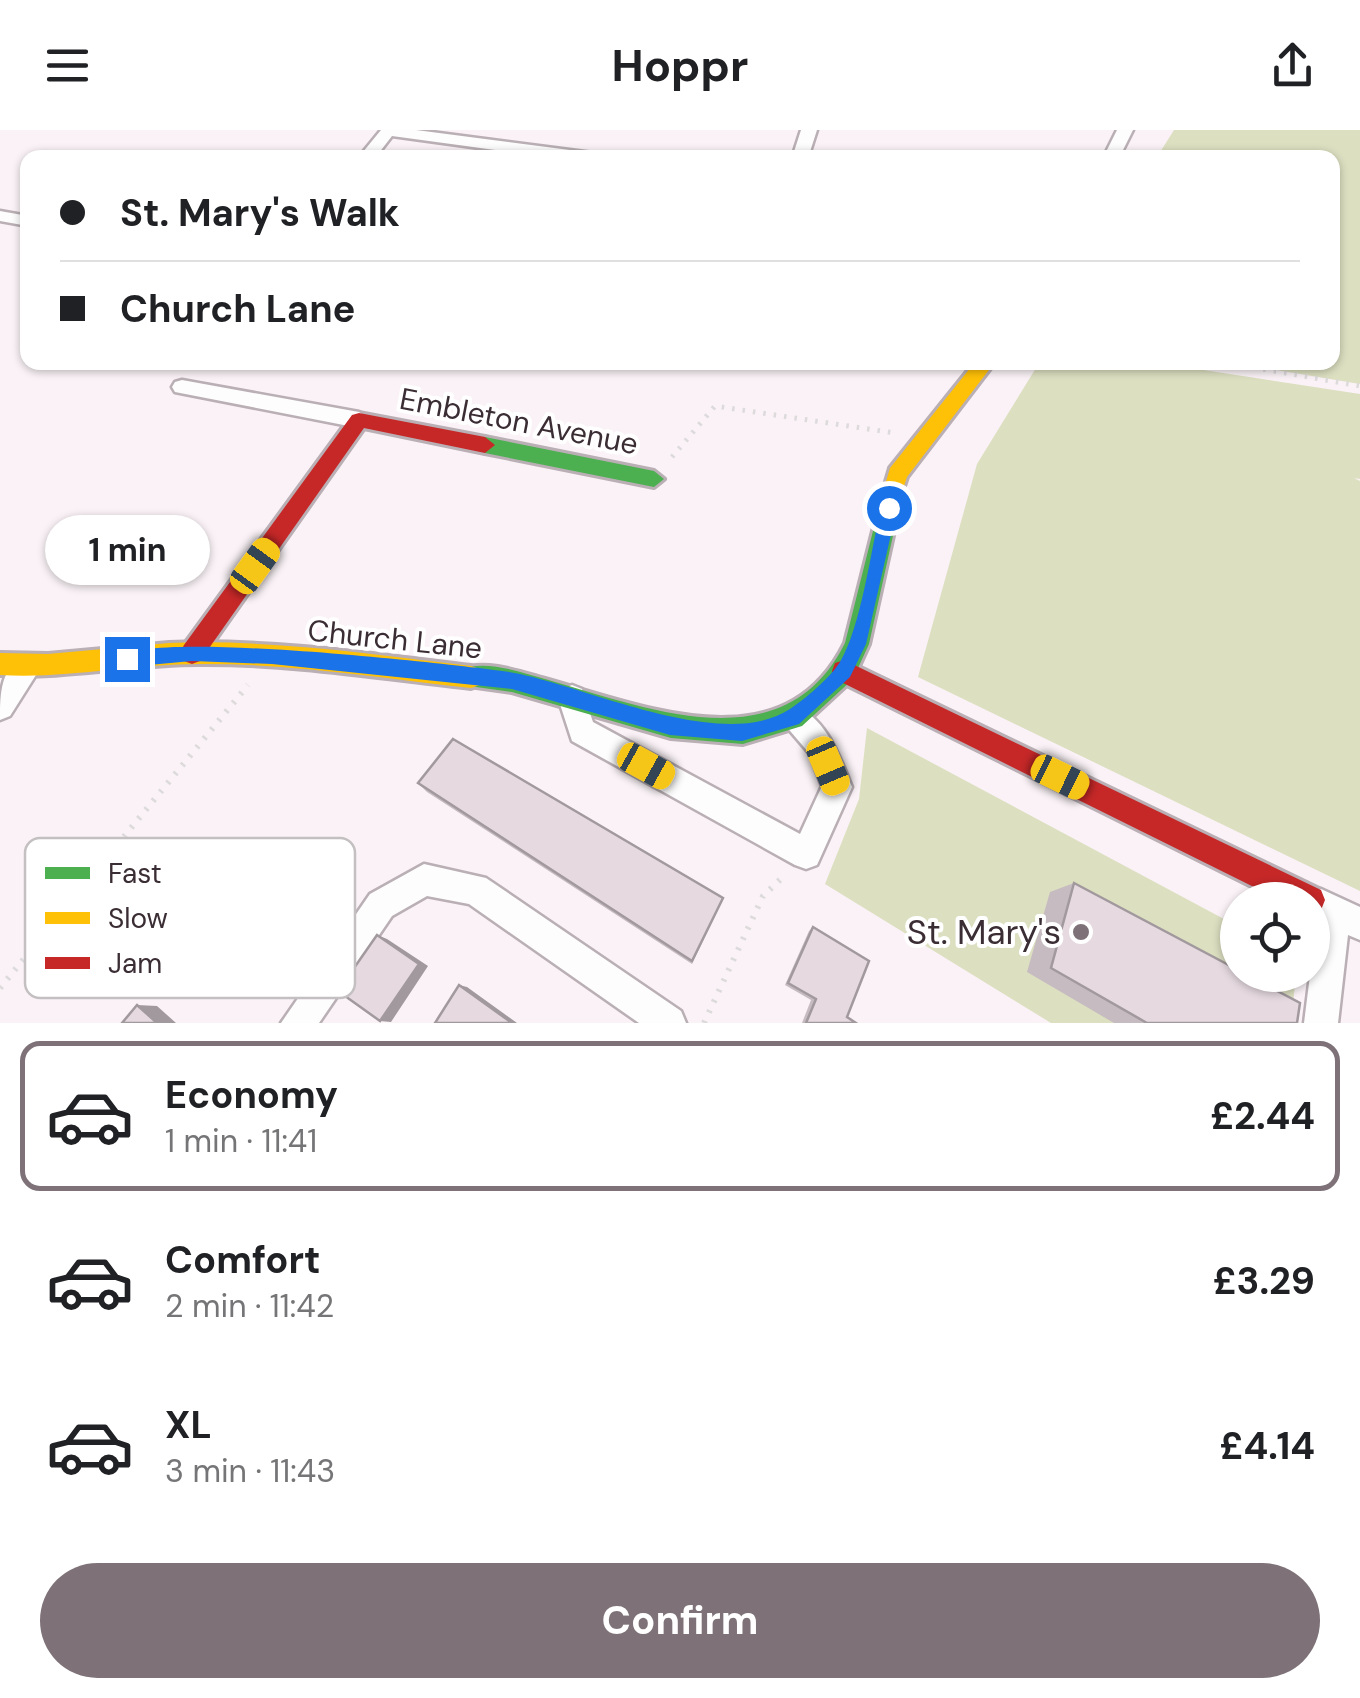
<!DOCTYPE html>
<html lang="en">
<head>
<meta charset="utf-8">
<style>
	:root { --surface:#fff; --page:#f2f2f2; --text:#202124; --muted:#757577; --line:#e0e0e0; --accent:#7e7278 }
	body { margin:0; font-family:"DM Sans",sans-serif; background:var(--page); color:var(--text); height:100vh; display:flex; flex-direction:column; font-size:38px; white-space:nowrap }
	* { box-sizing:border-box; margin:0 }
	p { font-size:32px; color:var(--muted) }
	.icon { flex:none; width:55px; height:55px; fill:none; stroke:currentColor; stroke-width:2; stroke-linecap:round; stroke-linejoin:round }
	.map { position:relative; height:893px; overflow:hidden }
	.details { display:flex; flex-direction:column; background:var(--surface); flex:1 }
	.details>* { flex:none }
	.top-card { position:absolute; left:20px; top:20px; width:1320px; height:220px; border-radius:20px; box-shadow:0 2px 8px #0004; display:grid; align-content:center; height:220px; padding:0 40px; background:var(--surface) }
	.controls { position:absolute; left:1220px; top:752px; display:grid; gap:20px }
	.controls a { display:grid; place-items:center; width:110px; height:110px; border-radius:50%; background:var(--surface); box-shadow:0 2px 8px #0004; font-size:50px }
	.end { position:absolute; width:45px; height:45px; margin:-22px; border:12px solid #1a73e8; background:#fff; box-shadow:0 0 0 5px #fff }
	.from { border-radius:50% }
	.bubble { position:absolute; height:70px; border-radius:35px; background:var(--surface); box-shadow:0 2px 8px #0004; font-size:32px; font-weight:700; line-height:70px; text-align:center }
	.car { position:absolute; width:30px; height:60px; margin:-30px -15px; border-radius:12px; box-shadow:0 0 8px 2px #0007; background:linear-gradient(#f5c518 24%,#345 0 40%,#f5c518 0 76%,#345 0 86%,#f5c518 0) }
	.top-card b { display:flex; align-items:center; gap:35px; height:95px; font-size:38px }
	.top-card b+b { border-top:2px solid var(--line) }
	.top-card i { width:25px; height:25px; background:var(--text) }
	ul { padding:18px 0 0; list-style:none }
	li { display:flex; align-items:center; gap:30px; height:150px; margin:0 20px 15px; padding:0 20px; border:5px solid transparent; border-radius:20px }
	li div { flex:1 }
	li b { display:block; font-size:38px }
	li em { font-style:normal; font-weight:700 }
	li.active { border-color:var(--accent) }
	li>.icon { width:90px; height:90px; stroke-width:1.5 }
	.primary-button { display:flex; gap:20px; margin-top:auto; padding:20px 40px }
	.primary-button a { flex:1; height:115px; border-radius:60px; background:var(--accent); color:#fff; font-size:40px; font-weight:700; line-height:115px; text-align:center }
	header { display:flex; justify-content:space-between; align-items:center; height:130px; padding:0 40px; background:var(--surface); font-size:45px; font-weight:700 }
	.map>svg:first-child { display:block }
	.green { fill:#dcdfc0 }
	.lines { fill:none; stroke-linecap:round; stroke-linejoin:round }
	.street-casing { stroke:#b9afb4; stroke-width:5 }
	.fast-casing { stroke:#b9afb4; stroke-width:6 }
	.slow-casing { stroke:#b9afb4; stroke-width:6 }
	.jam-casing { stroke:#b9afb4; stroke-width:6 }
	.path-far1 { stroke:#dddadc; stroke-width:5; stroke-dasharray:2.5 8; stroke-linecap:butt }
	.path { stroke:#dddadc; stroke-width:6; stroke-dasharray:2.5 9; stroke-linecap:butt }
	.street { fill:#fefdfe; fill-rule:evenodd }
	.fast { fill:#4caf50; fill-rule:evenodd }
	.slow { fill:#ffc107; fill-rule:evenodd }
	.jam { fill:#c62828; fill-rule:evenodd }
	.wall { fill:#c6bbc1 }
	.shaded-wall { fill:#a1999d }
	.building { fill:#e6dae0; stroke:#a1999d; stroke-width:2.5 }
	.route { fill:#1a73e8 }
	.poi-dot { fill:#7e7278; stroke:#fff; stroke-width:4 }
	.labels { text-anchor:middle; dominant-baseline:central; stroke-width:8; stroke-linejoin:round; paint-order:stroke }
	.street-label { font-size:30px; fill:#3b2d34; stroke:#fff }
	.near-poi-label { font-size:35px; fill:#3b2d34; stroke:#fff; text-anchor:end }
	.key { fill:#fff; stroke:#c4c0c2; stroke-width:2.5 }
	.key-label { font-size:28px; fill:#3b2d34 }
</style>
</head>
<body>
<header><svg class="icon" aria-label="menu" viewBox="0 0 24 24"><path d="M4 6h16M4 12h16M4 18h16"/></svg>Hoppr<svg class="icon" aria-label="share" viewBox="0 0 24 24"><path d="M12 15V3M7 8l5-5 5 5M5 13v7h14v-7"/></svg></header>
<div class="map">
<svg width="1360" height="893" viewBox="0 0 1360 893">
	<rect width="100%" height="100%" fill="#faf2f6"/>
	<path class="green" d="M 1174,0 L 1360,0 L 1360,254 L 1234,233 L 1332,232 L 1332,28 L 1157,27 Z
		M 1039,233 L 1158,233 L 1360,264 L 1360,349 L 1354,348 L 1360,351 L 1360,761 L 918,547 L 977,334 Z
		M 867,598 L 1237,796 L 1238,845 L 1296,845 L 1291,893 L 1051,893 L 825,754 L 859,669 Z"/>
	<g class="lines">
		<defs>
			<path id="street" d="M 381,0 L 416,0 L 593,23 L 601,28 L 553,28 L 392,6 L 375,28 L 358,28 Z
				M 801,0 L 817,0 L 808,28 L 792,28 Z
				M 1117,0 L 1133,0 L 1119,28 L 1103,28 Z
				M 0,81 L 28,86 L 28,96 L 0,91 Z
				M 182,250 L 359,282 L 370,290 L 359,298 L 175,262 L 172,257 L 175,252 Z
				M 28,525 L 38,528 L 41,537 L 10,586 L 0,590 C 0,564 0,535 28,525 Z
				M 572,555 L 582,559 L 593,592 L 800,704 L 822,656 L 809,623 L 779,588 L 783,579 L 793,575 C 827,588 839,626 852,657 L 817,735 L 806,739 L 795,735 L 572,611 L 558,568 L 562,559 Z
				M 424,734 L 486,748 L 681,881 L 686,893 L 639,893 L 469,774 L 427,766 L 392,786 L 319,893 L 281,893 L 370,764 Z
				M 1321,759 L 1360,777 L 1360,810 L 1348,805 L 1338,893 L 1304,893 L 1317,790 L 1312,788 L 1312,770 L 1307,770 L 1310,764 Z"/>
			<path id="fast" d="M 485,307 L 654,341 L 664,349 L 654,357 L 485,323 L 475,315 Z
				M 892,357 L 902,365 L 869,514 L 853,549 L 802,596 L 743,614 L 671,608 L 512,562 L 462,555 L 459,547 L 462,539 C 487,530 520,542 545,549 C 645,577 784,636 845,513 L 882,365 Z"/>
			<path id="slow" d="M 975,232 L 995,232 L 907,347 L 899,371 L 885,371 L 882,365 L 890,338 Z
				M 169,513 C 270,509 371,524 471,536 L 480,539 L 483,547 L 480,555 L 471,558 C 380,548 289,533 198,534 C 131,534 67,549 0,545 L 0,523 L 48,524 Z"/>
			<path id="jam" d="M 359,283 L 485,307 L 495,315 L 485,323 L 364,298 L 200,531 L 192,534 L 184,531 L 180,523 L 184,515 L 352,285 Z
				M 844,530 L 1321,760 L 1325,770 L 1321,780 L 1312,784 L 1312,770 L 1280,770 L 835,549 L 832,541 L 835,533 Z"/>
		</defs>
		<use href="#street" class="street-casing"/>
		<use href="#fast" class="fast-casing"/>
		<use href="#slow" class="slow-casing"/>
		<use href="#jam" class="jam-casing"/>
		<path class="path-far1" d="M 1222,232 L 1360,256
			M 672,327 L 715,276 L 895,303"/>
		<path class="path" d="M 0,858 L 248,555
			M 704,893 L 763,766 L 786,744"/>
		<use href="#street" class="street"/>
		<use href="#fast" class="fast"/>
		<use href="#slow" class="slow"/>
		<use href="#jam" class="jam"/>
	</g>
	<path class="wall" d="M 418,653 L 721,773 L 692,834 L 427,662 Z
		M 1074,753 L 1297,893 L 1114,893 L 1027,842 L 1050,762 Z
		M 813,797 L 847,887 L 856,893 L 802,893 L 811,870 L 785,855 L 809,801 Z"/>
	<path class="shaded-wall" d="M 377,805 L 387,809 L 428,836 L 391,892 L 380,891 Z
		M 459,855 L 467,857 L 517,893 L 512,893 Z
		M 137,875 L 157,876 L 176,893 L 157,893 Z"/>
	<path class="building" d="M 453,609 L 723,768 L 692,831 L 418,653 Z
		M 1074,753 L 1238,840 L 1238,845 L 1247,845 L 1300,873 L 1297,893 L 1147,893 L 1051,838 Z
		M 813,797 L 869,831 L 847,887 L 856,893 L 806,893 L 816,869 L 788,853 Z
		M 377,805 L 419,834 L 380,891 L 338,861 Z
		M 459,855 L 512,893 L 435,893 Z
		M 137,875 L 157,893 L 122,893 Z"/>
	<path class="route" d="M 889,372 L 897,378 L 866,514 L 850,547 L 799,594 L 742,611 L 670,605 L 512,559 L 272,534 L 192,531 L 127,537 L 118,529 C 138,498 459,535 509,542 C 583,554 721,624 790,579 C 805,569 830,548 840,532 C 861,497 871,420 881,378 Z"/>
	<circle class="poi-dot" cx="1081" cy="802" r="10"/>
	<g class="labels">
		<g class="street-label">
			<text transform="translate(519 291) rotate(11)">Embleton Avenue</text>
			<text transform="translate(395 509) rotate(6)">Church Lane</text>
		</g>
		<g class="near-poi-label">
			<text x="1061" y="802">St. Mary's</text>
		</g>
	</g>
	<rect x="25" y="708" width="330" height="160" rx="15" class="key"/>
	<rect x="45" y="737" width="45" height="12" fill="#4caf50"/>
	<rect x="45" y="782" width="45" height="12" fill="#ffc107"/>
	<rect x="45" y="827" width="45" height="12" fill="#c62828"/>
	<g class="key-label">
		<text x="108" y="753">Fast</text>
		<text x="108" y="798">Slow</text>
		<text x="108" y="843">Jam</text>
	</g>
</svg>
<div class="controls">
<a><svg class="icon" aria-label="locate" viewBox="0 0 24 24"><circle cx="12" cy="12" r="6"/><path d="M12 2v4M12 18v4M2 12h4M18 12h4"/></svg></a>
</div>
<i class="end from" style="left:889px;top:378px"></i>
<i class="end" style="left:127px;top:529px"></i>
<div class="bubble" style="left:45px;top:385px;width:165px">1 min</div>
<i class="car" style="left:255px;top:436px;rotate:36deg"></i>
<i class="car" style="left:646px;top:636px;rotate:119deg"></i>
<i class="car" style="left:828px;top:636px;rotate:157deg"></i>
<i class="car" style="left:1060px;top:647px;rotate:116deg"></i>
<div class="top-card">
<b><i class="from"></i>St. Mary's Walk</b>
<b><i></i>Church Lane</b>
</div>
</div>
<section class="details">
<ul>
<li class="active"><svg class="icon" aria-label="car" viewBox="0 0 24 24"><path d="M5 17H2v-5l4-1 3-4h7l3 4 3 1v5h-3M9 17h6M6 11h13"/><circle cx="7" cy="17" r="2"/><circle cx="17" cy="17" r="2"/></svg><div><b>Economy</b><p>1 min · 11:41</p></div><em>£2.44</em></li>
<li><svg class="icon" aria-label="car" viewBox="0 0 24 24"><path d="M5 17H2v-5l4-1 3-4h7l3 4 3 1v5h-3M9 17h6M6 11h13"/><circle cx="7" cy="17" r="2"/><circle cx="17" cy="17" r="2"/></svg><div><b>Comfort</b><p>2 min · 11:42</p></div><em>£3.29</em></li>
<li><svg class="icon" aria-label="car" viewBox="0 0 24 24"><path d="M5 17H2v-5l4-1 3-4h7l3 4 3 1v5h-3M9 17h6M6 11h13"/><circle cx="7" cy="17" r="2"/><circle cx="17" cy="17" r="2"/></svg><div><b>XL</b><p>3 min · 11:43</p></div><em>£4.14</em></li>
</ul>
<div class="primary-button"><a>Confirm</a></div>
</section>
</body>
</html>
